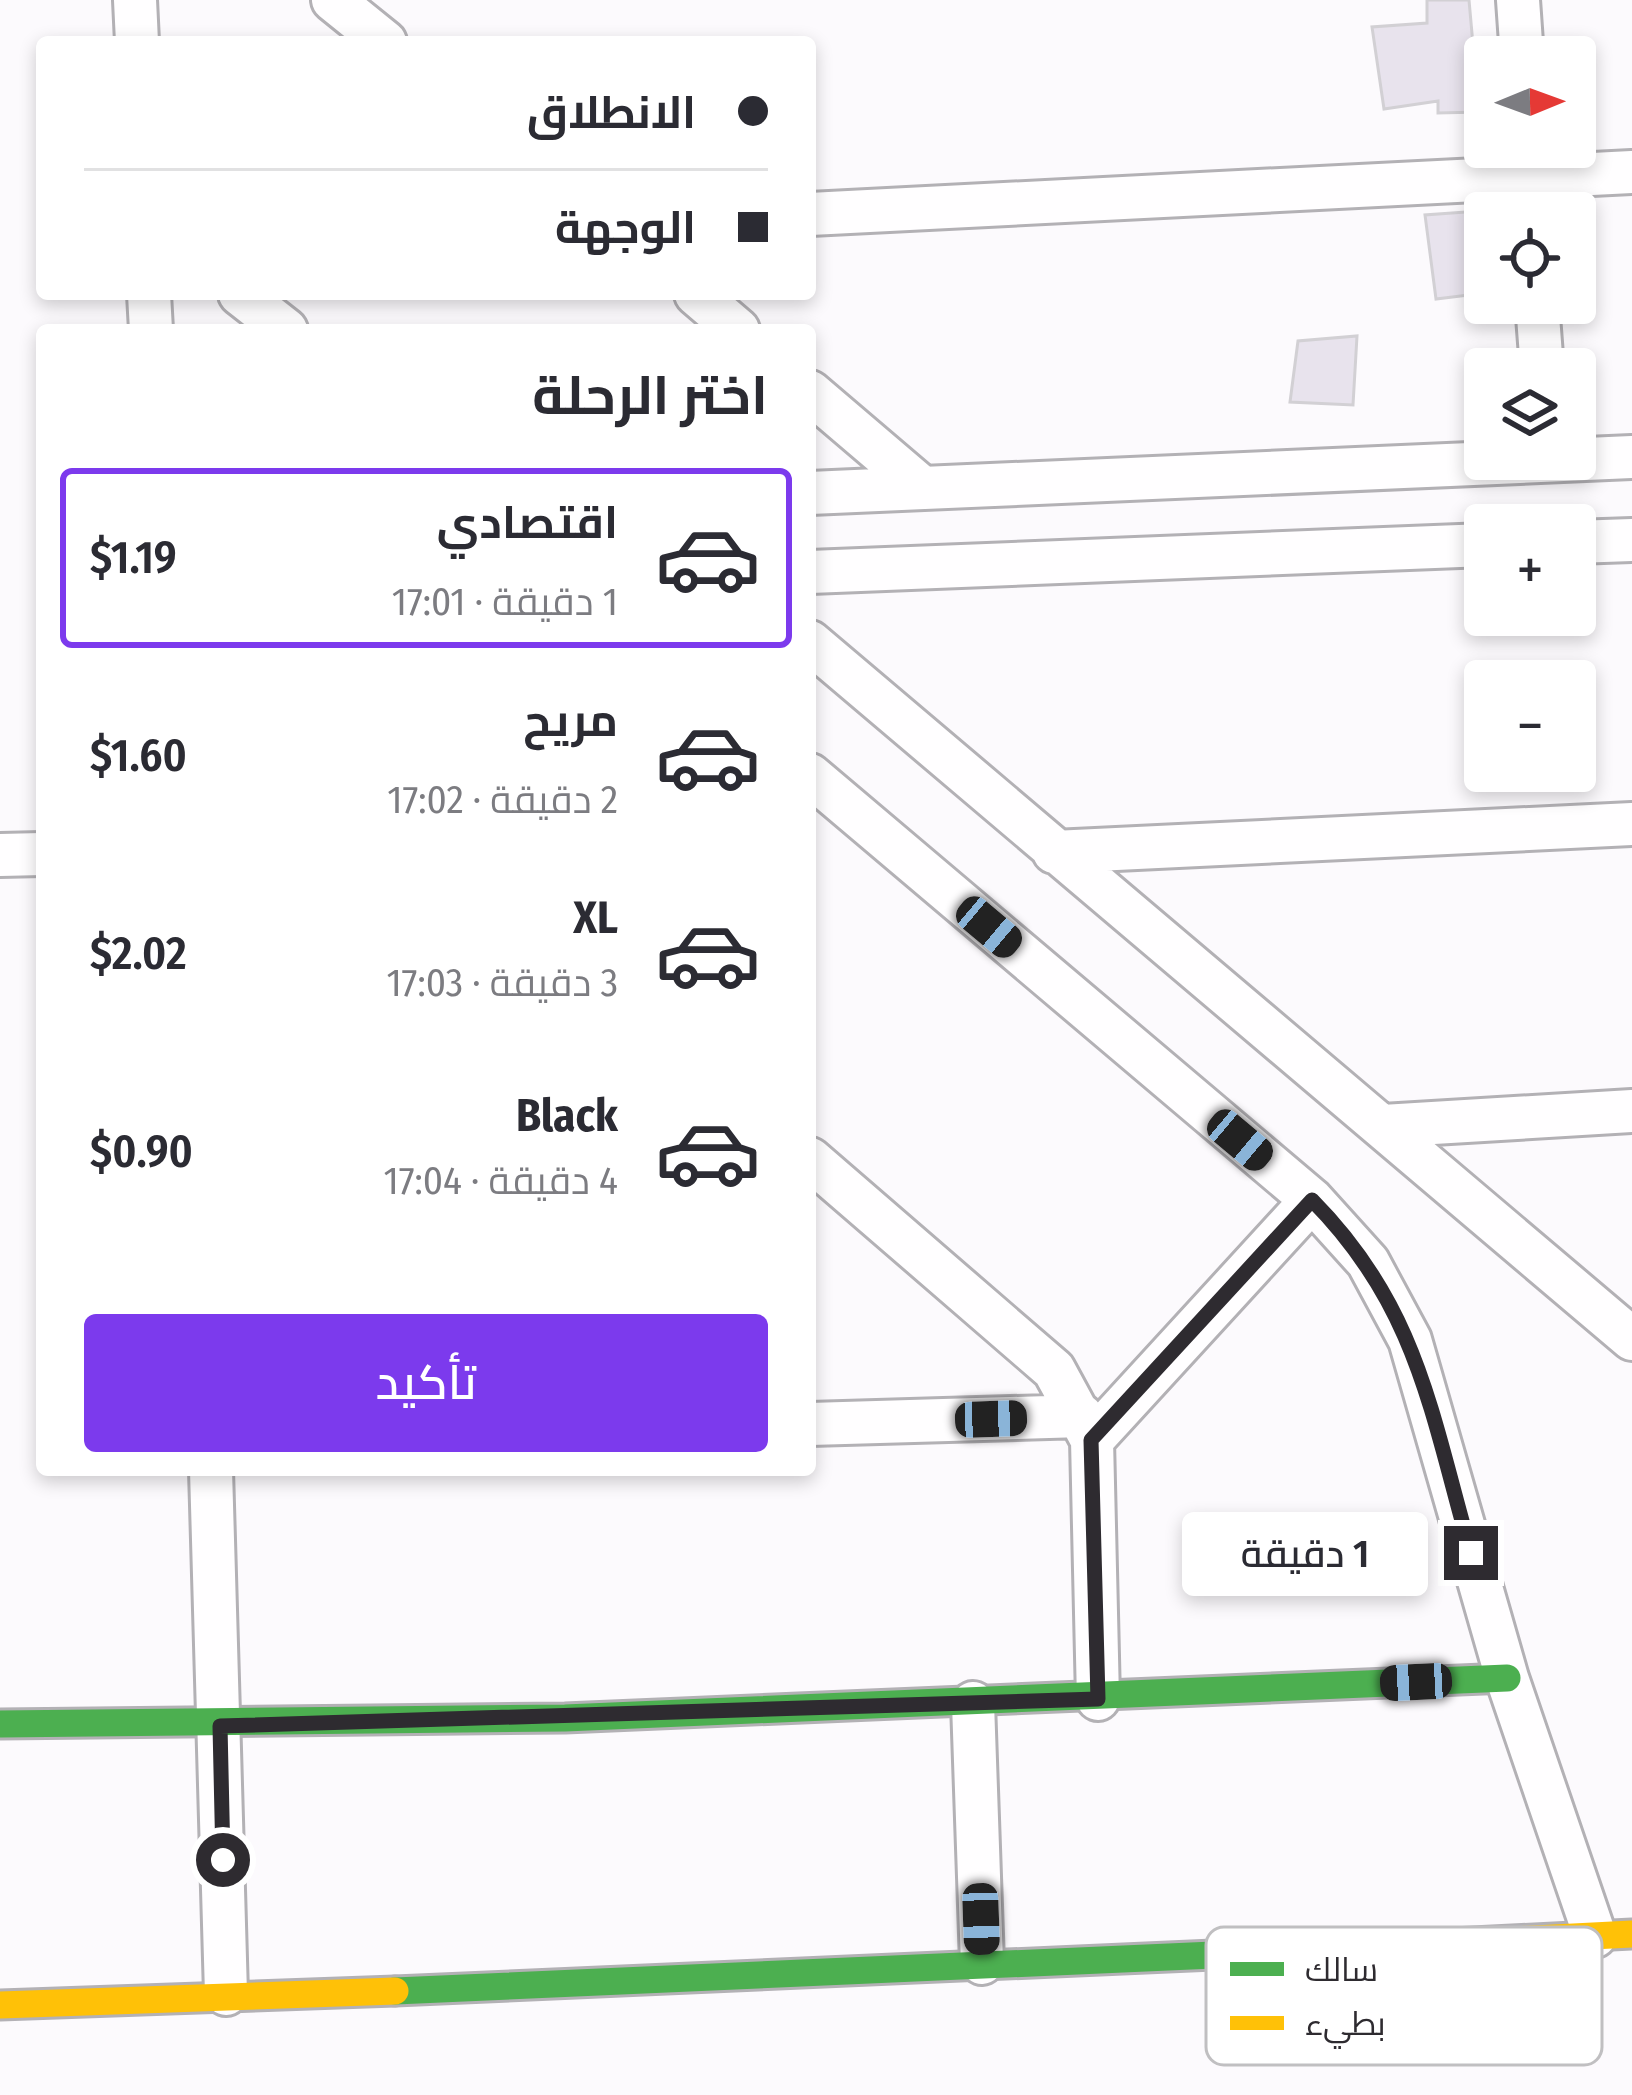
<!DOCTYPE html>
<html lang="ar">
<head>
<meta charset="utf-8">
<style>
	:root { --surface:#fff; --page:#f7f7f7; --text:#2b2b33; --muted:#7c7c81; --line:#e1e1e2; --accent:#7c3aed }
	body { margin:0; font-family:"Fira Sans Condensed",Cairo,sans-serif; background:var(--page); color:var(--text); direction:rtl; height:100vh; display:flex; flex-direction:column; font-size:45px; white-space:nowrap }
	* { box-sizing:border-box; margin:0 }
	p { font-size:39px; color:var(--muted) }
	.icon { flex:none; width:66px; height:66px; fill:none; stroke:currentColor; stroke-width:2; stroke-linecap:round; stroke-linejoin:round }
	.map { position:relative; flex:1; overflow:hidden; direction:ltr }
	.details { position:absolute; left:36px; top:324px; width:780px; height:1152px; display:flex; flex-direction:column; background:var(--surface); border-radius:12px; box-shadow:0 6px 18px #0003; direction:rtl }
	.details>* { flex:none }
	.banner { position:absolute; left:36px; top:36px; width:780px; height:264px; border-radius:12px; box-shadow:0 6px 18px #0003; direction:rtl; display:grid; align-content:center; height:264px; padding:0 48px; background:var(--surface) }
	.needle { width:78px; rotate:89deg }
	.buttons { position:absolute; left:1464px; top:36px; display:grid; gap:24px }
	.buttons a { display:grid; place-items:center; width:132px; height:132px; border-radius:12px; background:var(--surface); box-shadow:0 6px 18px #0003; font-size:60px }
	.end { position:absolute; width:54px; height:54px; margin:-27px; border:15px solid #2e2b30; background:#fff; box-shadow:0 0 0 6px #fff }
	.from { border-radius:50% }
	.bubble { position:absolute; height:84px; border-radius:12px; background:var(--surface); box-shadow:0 6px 18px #0003; font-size:39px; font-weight:600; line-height:84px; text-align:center; direction:rtl }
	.car { position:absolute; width:36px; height:72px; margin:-36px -18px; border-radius:15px; box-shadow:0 0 9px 3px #0007; background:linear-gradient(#222 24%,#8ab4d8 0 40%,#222 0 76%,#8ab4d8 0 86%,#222 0) }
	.banner b { display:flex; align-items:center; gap:42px; height:114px; font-size:45px }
	.banner b+b { border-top:3px solid var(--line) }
	.banner i { width:30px; height:30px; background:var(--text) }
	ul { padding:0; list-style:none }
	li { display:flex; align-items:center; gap:36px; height:180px; margin:0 24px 18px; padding:0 24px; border:6px solid transparent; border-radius:12px }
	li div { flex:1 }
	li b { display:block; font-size:45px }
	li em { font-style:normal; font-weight:600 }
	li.on { border-color:var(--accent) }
	li>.icon { width:108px; height:108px; stroke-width:1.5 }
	h2 { padding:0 48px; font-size:54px; line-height:144px }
	.cta { display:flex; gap:24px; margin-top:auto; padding:24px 48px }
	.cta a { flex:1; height:138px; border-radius:12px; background:var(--accent); color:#fff; font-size:48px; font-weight:600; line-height:138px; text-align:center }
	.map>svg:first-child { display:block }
	.building { fill:#e8e3ed; stroke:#d2d0d4; stroke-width:3 }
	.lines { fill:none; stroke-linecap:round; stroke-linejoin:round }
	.street-casing { stroke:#b3b1b5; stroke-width:48 }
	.fast-casing { stroke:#b3b1b5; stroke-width:33 }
	.slow-casing { stroke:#b3b1b5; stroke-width:33 }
	.street { stroke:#fffeff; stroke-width:42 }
	.fast { stroke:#4caf50; stroke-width:27 }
	.slow { stroke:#ffc107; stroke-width:27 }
	.route { stroke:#2e2b30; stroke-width:15 }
	.key { fill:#fff; stroke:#c0bfc1; stroke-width:3 }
	.key-label { font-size:33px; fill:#2e2b30 }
</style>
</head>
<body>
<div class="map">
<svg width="1632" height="2095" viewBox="0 0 1632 2095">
	<rect width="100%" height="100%" fill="#fcfafd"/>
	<path class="building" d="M 1427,0 L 1469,0 L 1479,112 L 1438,113 L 1438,101 L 1384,109 L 1372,27 L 1427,23 Z
		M 1479,211 L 1485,293 L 1436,299 L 1425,215 Z
		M 1357,336 L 1353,405 L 1290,402 L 1298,341 Z"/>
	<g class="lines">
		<defs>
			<path id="street" d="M 135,0 L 137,42
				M 333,0 L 385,42
				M 1518,0 L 1522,57
				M 1527,147 L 1531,213
				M 810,214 L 1632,172
				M 149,294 L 151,330
				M 240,294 L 286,330
				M 696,294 L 738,330
				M 1537,303 L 1542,369
				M 810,392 L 919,485
				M 810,493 L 1632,457
				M 1575,542 L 1632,540
				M 810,572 L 1485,545
				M 810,642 L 1632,1339
				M 810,775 L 1312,1200 L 1368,1262 L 1410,1340 L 1507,1678 L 1595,1936
				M 1054,852 L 1632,824
				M 0,855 L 42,854
				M 1383,1126 L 1632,1111
				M 810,1159 L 1054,1370 L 1092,1440 L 1098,1699
				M 810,1424 L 1082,1416
				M 1092,1440 L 1312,1200
				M 211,1470 L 226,1994
				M 973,1703 L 982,1963"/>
			<path id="fast" d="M 0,1724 L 565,1718 L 1507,1678
				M 395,1991 L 1236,1954"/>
			<path id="slow" d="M 1236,1954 L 1632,1934
				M 0,2005 L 395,1991"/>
		</defs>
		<use href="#street" class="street-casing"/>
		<use href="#fast" class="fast-casing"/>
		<use href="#slow" class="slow-casing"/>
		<use href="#street" class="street"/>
		<use href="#fast" class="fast"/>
		<use href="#slow" class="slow"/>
	</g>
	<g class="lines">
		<path class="route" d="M 223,1860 L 220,1726 L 1098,1699 L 1091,1440 L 1312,1200 C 1418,1307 1431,1414 1471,1553"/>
	</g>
	<rect x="1206" y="1927" width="396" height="138" rx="18" class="key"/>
	<rect x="1230" y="1962" width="54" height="14" fill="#4caf50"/>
	<rect x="1230" y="2016" width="54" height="14" fill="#ffc107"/>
	<g class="key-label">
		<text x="1305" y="1981">سالك</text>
		<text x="1305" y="2035">بطيء</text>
	</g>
</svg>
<div class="buttons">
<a><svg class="needle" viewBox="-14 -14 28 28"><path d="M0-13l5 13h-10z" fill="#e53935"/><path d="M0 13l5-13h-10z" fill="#7c7c81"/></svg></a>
<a><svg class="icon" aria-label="locate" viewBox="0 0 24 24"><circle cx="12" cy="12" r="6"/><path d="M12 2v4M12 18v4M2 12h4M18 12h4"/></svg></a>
<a><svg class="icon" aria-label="layers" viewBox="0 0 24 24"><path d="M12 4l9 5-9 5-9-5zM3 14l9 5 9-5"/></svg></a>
<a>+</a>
<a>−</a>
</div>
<i class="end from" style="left:223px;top:1860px"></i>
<i class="end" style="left:1471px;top:1553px"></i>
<div class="bubble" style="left:1182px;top:1512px;width:246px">1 دقيقة</div>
<i class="car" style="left:989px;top:927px;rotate:130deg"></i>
<i class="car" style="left:1240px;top:1140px;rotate:130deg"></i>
<i class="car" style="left:991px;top:1419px;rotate:88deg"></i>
<i class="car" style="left:1416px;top:1682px;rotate:267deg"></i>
<i class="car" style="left:981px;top:1919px;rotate:178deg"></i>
<div class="banner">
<b><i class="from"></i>الانطلاق</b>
<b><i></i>الوجهة</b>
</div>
<section class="details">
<h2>اختر الرحلة</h2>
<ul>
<li class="on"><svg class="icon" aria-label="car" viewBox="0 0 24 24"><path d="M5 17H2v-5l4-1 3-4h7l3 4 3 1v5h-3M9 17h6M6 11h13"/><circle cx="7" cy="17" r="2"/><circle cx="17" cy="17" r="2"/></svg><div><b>اقتصادي</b><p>1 دقيقة · 17:01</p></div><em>$1.19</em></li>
<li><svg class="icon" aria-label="car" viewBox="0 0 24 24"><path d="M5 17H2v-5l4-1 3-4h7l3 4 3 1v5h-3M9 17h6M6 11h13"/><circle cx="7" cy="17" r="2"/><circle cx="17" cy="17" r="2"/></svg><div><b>مريح</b><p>2 دقيقة · 17:02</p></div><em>$1.60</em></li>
<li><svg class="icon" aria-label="car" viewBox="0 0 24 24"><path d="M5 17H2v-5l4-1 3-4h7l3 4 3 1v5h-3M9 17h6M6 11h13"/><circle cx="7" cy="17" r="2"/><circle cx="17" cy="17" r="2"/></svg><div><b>XL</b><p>3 دقيقة · 17:03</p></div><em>$2.02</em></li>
<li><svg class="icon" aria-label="car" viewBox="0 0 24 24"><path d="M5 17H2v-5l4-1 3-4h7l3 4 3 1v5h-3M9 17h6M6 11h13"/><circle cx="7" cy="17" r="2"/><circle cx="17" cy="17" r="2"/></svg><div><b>Black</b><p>4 دقيقة · 17:04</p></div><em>$0.90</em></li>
</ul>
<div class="cta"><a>تأكيد</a></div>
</section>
</div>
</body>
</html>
